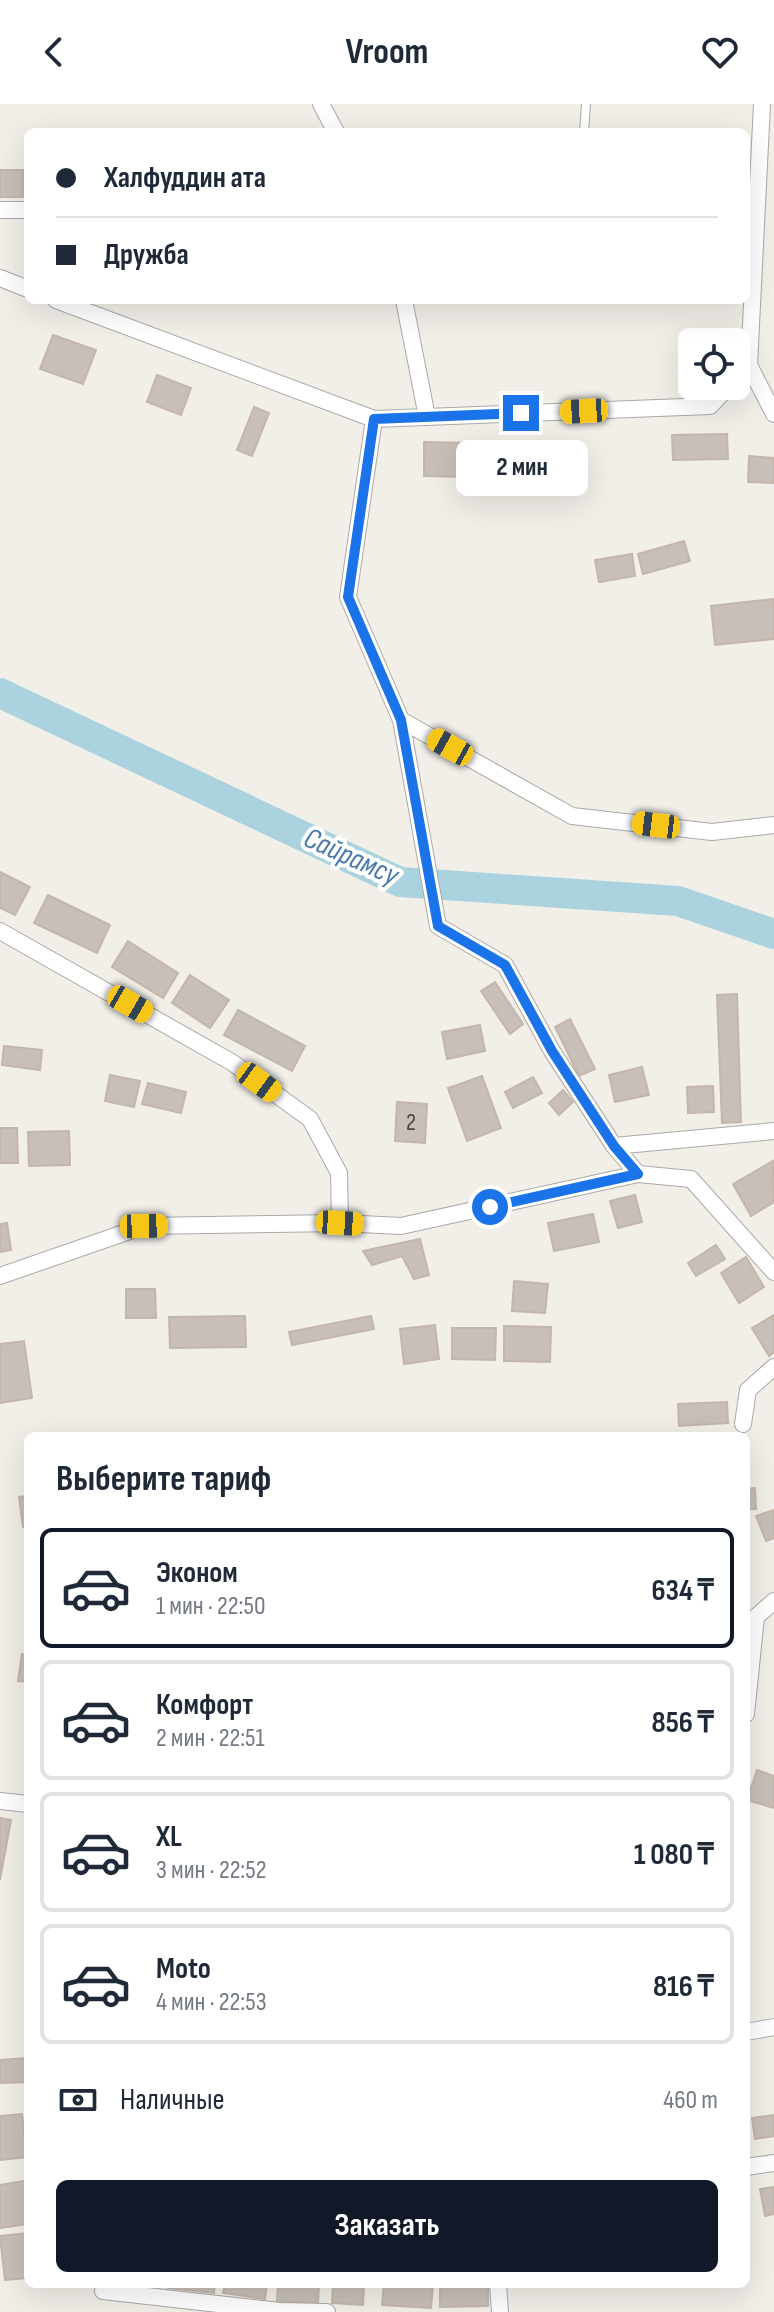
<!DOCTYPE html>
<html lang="ru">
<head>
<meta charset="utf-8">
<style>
	:root { --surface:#fff; --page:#f2f2f3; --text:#1f2937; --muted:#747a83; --line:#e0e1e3; --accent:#111827 }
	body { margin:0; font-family:"Sofia Sans Condensed",sans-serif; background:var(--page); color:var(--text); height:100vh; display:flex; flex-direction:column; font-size:30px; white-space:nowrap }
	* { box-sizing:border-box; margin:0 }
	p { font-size:26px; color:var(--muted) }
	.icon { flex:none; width:44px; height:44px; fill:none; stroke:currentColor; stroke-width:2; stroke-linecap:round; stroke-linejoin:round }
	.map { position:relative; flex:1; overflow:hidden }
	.panel { position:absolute; left:24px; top:1328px; width:726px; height:856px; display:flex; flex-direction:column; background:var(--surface); border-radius:12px; box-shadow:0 8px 32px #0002 }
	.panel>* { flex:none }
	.top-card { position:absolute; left:24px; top:24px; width:726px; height:176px; border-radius:12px; box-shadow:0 8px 32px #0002; display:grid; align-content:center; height:176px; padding:0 32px; background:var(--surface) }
	.buttons { position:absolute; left:678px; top:224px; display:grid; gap:16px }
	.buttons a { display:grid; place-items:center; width:72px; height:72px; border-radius:12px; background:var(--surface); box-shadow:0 8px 32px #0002; font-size:40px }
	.end { position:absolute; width:36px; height:36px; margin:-18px; border:10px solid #1a73e8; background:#fff; box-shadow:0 0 0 4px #fff }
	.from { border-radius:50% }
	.bubble { position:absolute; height:56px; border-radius:12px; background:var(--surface); box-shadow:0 8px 32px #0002; font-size:26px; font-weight:700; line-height:56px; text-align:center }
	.car { position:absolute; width:24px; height:48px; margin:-24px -12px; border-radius:10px; box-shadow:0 0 6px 2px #0007; background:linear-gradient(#f5c518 24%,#345 0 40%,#f5c518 0 76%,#345 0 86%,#f5c518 0) }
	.top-card b { display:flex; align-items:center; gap:28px; height:76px; font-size:30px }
	.top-card b+b { border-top:2px solid var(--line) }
	.top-card i { width:20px; height:20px; background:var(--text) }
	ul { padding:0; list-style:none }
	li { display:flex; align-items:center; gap:24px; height:120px; margin:0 16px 12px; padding:0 16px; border:4px solid var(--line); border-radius:12px }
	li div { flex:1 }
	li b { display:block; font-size:30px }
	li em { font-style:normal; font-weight:700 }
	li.selected { border-color:var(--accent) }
	li>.icon { width:72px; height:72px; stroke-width:1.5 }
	h2 { padding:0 32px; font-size:36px; line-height:96px }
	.pay { display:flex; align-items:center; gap:20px; height:88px; padding:0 32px; font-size:30px }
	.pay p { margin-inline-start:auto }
	.primary-button { display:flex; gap:16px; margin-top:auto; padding:16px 32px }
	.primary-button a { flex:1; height:92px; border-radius:12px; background:var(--accent); color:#fff; font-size:32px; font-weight:700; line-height:92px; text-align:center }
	header { display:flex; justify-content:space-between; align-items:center; height:104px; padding:0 32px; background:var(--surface); font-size:36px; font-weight:700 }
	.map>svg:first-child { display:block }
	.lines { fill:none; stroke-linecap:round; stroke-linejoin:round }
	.river { stroke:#aad3df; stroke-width:30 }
	.building { fill:#c7bfb8; stroke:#c4b6ab; stroke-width:2 }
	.service-casing { stroke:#a9a9a9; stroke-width:10 }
	.minor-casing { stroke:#a9a9a9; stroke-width:18 }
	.service { stroke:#fff; stroke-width:8 }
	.minor { stroke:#fff; stroke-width:16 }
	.route { stroke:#1a73e8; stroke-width:10 }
	.labels { text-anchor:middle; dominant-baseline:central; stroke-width:8; stroke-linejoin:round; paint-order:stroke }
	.number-label { font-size:24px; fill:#4b4948 }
	.water-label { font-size:30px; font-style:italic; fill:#4a7aab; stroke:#fff }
</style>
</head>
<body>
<header><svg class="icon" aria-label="back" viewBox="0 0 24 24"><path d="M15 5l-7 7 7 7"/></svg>Vroom<svg class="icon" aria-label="heart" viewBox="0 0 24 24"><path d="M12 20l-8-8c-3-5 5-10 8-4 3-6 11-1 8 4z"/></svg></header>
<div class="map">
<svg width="774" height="2208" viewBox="0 0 774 2208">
	<rect width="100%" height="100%" fill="#f2efe9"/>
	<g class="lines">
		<path class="river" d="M 0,589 L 400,778 L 678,797 L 774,830"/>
	</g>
	<path class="building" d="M 0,66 L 23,66 L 23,93 L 0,93 Z
		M 53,231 L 96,246 L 83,280 L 40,265 Z
		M 157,271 L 191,284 L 181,311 L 147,298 Z
		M 254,303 L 269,309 L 252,352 L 237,346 Z
		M 727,330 L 728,355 L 673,356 L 672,331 Z
		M 424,338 L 471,339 L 470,373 L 424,372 Z
		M 557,340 L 561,373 L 524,377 L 520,345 Z
		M 749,352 L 774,354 L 774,379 L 748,378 Z
		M 684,437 L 690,457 L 643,470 L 638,450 Z
		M 632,450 L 635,472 L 599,478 L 595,456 Z
		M 774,495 L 774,535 L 715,541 L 711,502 Z
		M 0,768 L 30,783 L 15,811 L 0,804 Z
		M 48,791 L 110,821 L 97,849 L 34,819 Z
		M 128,837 L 178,869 L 163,894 L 112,863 Z
		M 190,871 L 229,896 L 210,924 L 172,899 Z
		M 495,878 L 523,920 L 510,930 L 481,887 Z
		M 737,890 L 741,1018 L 722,1019 L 717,891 Z
		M 238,906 L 305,942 L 292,967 L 224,931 Z
		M 570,915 L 595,965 L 579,972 L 555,923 Z
		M 480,921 L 485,947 L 447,955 L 442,928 Z
		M 4,942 L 42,946 L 40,966 L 2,961 Z
		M 642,963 L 649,991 L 615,998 L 609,971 Z
		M 110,971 L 140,977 L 134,1003 L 105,997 Z
		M 482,972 L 501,1024 L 467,1037 L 448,984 Z
		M 533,973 L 542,989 L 513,1004 L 505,988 Z
		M 148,979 L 186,988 L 181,1009 L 142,1000 Z
		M 713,982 L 714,1008 L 688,1009 L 687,983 Z
		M 563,986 L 573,998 L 559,1011 L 549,999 Z
		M 397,998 L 427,1000 L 425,1039 L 395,1037 Z
		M 0,1024 L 17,1024 L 18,1059 L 0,1059 Z
		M 69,1027 L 70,1061 L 29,1062 L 28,1028 Z
		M 773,1057 L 774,1098 L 751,1112 L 733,1080 Z
		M 635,1091 L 642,1118 L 618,1124 L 610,1097 Z
		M 593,1110 L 599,1138 L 554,1147 L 548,1119 Z
		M 7,1119 L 11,1146 L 0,1148 L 0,1120 Z
		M 420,1135 L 429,1171 L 414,1175 L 402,1152 L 372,1161 L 363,1147 Z
		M 716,1141 L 725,1155 L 696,1172 L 688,1159 Z
		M 746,1153 L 764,1183 L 739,1199 L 721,1169 Z
		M 514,1177 L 548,1180 L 545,1209 L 512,1207 Z
		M 126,1185 L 155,1185 L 156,1214 L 126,1214 Z
		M 774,1211 L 774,1248 L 769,1252 L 752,1224 Z
		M 245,1212 L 246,1243 L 170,1244 L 169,1213 Z
		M 371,1212 L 374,1225 L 292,1241 L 289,1228 Z
		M 435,1221 L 439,1255 L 404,1260 L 400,1225 Z
		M 504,1222 L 551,1223 L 550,1258 L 504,1257 Z
		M 452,1224 L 496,1224 L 495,1256 L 452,1255 Z
		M 24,1237 L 32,1294 L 0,1299 L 0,1240 Z
		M 727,1298 L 728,1319 L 679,1322 L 678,1300 Z
		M 755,1384 L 756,1405 L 746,1405 L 746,1385 Z
		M 28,1392 L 28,1422 L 23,1423 L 19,1393 Z
		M 774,1406 L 774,1434 L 766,1437 L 756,1412 Z
		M 22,1550 L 28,1551 L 28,1578 L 18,1577 Z
		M 757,1666 L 774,1672 L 774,1704 L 747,1696 Z
		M 0,1714 L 11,1716 L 0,1776 Z
		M 26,1954 L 28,1978 L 0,1979 L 0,1956 Z
		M 22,2010 L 27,2053 L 0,2056 L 0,2012 Z
		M 774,2011 L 774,2032 L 755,2035 L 752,2014 Z
		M 25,2077 L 28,2120 L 0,2124 L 0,2081 Z
		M 774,2083 L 774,2110 L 765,2112 L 760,2085 Z
		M 28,2129 L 28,2174 L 5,2176 L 0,2132 Z
		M 169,2180 L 215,2180 L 214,2189 L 168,2184 Z
		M 225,2180 L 267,2180 L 265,2195 L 223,2189 Z
		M 278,2180 L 319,2180 L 318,2199 L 277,2197 Z
		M 333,2180 L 364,2180 L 363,2201 L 332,2199 Z
		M 384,2180 L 433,2180 L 431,2204 L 382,2201 Z
		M 440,2180 L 488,2180 L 488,2202 L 440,2203 Z"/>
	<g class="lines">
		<defs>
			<path id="service" d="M 584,28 L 586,0"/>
			<path id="minor" d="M 321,0 L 336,28
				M 0,106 L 28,106
				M 0,174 L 28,185
				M 56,196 L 374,315 L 710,302 L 729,282
				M 404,196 L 427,313
				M 749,261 L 774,310
				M 736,274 L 749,261 L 762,0
				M 374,315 L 348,493 L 401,616 L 572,712 L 712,728 L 774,721
				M 401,616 L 438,822 L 505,861 L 552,947 L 614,1042 L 638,1070 L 691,1075 L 774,1168
				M 0,827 L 233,959 L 310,1015 L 339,1069 L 340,1119
				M 614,1042 L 774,1027
				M 0,1172 L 144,1122 L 340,1119 L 401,1122 L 638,1070
				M 743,1320 L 748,1286 L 774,1263
				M 746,1610 L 756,1513 L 774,1497
				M 0,1697 L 28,1700
				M 746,1928 L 774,1923
				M 746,2063 L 774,2059
				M 498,2180 L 500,2208
				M 103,2187 L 280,2207 L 327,2208"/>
		</defs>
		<use href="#service" class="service-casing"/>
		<use href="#minor" class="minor-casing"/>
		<use href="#service" class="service"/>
		<use href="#minor" class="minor"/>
	</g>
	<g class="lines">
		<path class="route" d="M 490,1103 L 638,1070 L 614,1042 L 552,947 L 505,861 L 438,822 L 401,616 L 348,493 L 374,315 L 521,309"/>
	</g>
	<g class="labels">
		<g class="number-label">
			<text x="411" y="1018">2</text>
		</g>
		<g class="water-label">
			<text transform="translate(351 753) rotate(24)">Сайрамсу</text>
		</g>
	</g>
</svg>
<div class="buttons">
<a><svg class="icon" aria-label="locate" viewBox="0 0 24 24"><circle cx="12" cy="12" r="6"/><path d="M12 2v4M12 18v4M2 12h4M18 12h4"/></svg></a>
</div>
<i class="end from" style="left:490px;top:1103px"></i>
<i class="end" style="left:521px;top:309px"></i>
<div class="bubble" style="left:456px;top:336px;width:132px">2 мин</div>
<i class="car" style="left:584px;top:307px;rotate:267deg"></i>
<i class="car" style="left:450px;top:643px;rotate:299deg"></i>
<i class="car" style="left:656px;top:721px;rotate:277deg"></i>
<i class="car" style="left:130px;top:900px;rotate:120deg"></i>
<i class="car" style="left:259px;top:978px;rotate:126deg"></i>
<i class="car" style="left:340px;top:1119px;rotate:93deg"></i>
<i class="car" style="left:144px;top:1122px;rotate:89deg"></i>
<div class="top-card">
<b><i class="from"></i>Халфуддин ата</b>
<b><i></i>Дружба</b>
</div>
<section class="panel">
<h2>Выберите тариф</h2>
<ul>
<li class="selected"><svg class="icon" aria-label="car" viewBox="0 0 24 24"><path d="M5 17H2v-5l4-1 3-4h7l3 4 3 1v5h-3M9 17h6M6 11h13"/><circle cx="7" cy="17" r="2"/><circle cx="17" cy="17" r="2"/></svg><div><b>Эконом</b><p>1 мин · 22:50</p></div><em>634 ₸</em></li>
<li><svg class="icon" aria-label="car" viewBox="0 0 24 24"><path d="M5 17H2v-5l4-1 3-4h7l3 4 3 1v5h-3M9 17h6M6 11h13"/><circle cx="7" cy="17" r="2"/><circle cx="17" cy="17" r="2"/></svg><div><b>Комфорт</b><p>2 мин · 22:51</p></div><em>856 ₸</em></li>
<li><svg class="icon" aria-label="car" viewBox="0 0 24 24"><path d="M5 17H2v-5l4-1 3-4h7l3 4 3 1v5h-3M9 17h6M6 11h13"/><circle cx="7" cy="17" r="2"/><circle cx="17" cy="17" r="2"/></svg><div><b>XL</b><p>3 мин · 22:52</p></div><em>1 080 ₸</em></li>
<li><svg class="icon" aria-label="car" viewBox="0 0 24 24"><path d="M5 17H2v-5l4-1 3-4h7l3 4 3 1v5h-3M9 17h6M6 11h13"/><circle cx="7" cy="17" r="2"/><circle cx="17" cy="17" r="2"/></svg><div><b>Moto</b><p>4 мин · 22:53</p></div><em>816 ₸</em></li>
</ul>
<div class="pay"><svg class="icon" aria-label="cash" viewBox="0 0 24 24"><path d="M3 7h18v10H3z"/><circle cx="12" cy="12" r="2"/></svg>Наличные<p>460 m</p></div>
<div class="primary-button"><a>Заказать</a></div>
</section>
</div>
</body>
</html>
